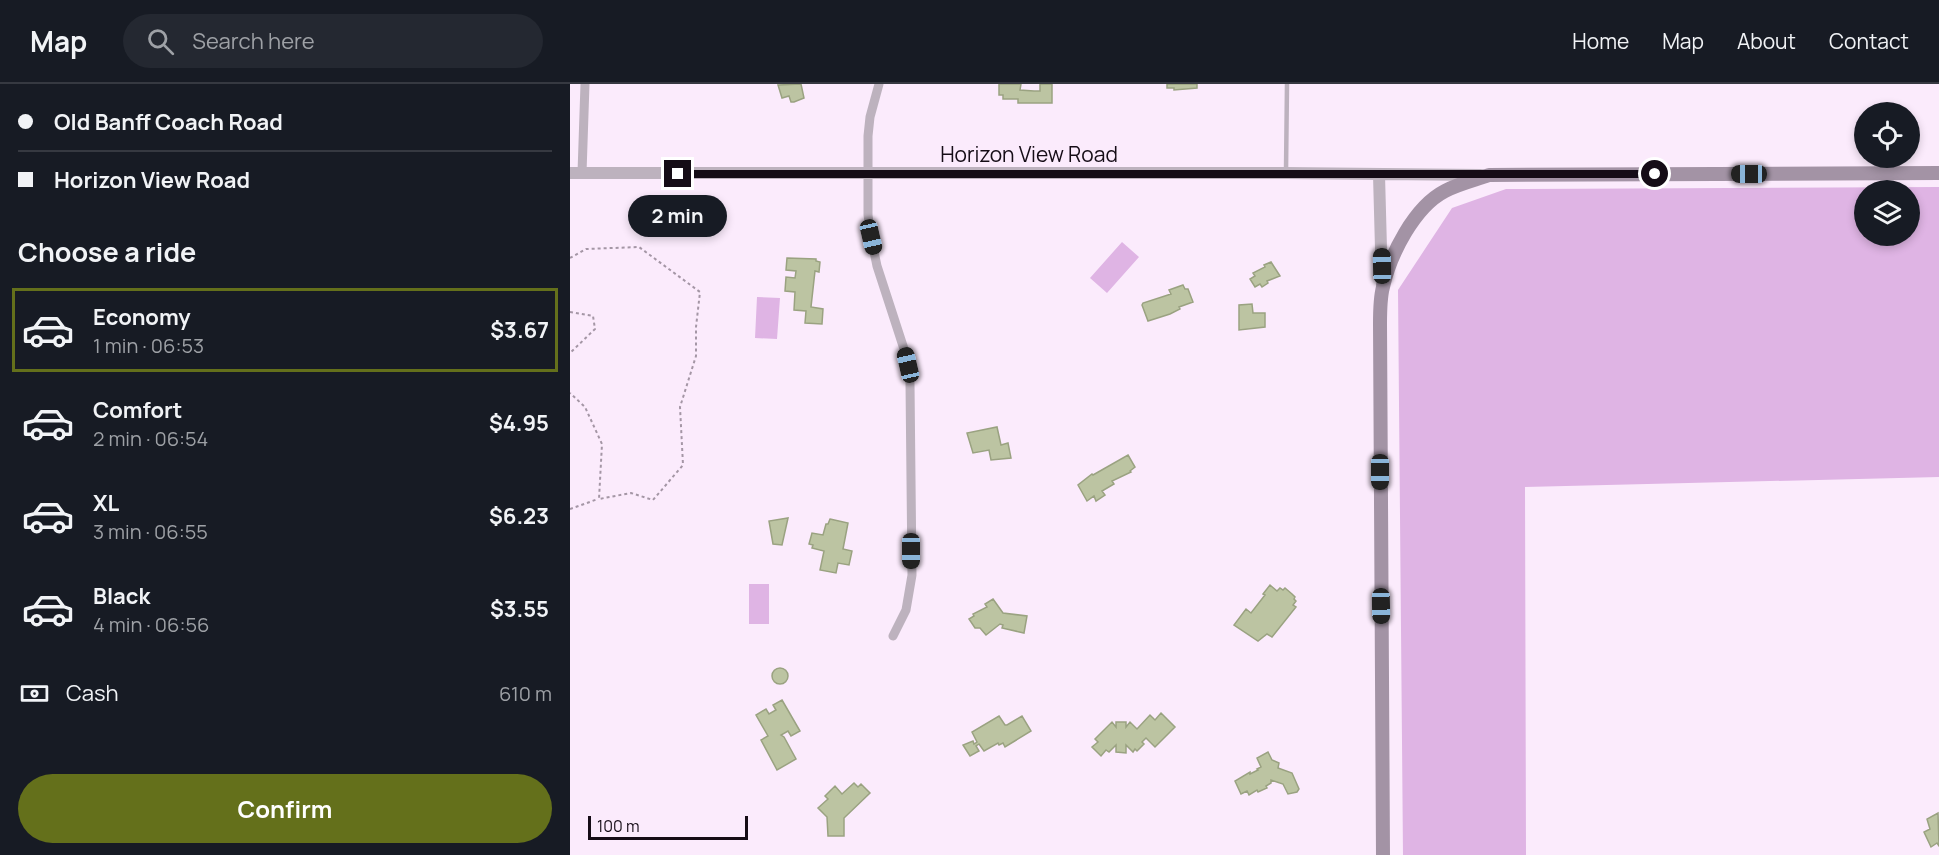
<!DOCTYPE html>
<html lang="en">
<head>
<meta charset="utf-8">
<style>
	:root { --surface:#171b24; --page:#242831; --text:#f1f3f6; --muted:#9ea1a6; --line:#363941; --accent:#64701b }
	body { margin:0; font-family:Manrope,sans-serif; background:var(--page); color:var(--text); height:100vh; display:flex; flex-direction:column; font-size:22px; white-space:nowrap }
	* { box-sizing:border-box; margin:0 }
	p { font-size:20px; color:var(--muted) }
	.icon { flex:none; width:33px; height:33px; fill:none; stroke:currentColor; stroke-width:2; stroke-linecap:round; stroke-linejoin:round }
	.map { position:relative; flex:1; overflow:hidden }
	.details { display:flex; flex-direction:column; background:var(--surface); width:570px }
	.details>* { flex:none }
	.guide { display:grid; align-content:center; height:132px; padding:0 18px; background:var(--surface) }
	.controls { position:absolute; left:1284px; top:18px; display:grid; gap:12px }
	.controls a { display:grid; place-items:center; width:66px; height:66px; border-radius:50%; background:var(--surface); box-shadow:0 3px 9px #0003; font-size:30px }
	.scale { position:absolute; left:18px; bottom:15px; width:160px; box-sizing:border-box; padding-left:6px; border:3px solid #150c16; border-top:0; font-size:16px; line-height:21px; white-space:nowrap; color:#150c16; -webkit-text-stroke:4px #fbebfc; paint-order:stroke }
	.end { position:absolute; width:27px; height:27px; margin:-14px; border:8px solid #150c16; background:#fff; box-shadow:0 0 0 3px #fff }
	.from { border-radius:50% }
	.bubble { position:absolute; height:42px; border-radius:21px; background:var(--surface); box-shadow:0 3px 9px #0003; font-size:20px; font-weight:700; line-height:42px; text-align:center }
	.car { position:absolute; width:18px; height:36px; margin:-18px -9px; border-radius:8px; box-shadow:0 0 4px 2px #0007; background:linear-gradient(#222 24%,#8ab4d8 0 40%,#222 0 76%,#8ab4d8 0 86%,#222 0) }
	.guide b { display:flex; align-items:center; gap:21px; height:57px; font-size:22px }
	.guide b+b { border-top:2px solid var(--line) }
	.guide i { width:15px; height:15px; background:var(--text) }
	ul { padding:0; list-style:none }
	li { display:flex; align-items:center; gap:18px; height:84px; margin:0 12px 9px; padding:0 6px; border:3px solid transparent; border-radius:0px }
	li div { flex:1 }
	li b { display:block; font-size:22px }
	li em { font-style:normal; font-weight:700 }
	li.current { border-color:var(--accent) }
	li>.icon { width:54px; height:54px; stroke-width:1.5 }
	h2 { padding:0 18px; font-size:27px; line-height:72px }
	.pay { display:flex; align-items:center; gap:15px; height:66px; padding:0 18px; font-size:22px }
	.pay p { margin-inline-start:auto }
	.button { display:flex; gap:12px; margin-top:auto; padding:12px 18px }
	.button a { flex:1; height:69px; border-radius:36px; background:var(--accent); color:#fff; font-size:24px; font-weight:700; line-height:69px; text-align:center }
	header { display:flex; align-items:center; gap:36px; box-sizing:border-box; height:84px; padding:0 30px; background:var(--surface); border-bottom:2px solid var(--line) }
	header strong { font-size:28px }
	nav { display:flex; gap:33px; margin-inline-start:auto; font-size:21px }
	.search { width:420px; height:54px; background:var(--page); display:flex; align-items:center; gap:15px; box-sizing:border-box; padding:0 21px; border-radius:33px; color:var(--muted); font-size:22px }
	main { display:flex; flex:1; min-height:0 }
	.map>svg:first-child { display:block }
	.green { fill:#dfb4e4; fill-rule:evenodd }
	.building { fill:#bcc4a2; stroke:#9aa281; stroke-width:1.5 }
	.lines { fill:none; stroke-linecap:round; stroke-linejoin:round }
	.path { stroke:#a496a5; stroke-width:2; stroke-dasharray:3 3; stroke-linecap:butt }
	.service { stroke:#bdb2be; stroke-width:4.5 }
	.minor { stroke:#bdb2be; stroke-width:9 }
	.tertiary { stroke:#bdb2be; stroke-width:12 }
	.secondary { stroke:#a393a5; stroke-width:14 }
	.route { stroke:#150c16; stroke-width:8 }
	.labels { text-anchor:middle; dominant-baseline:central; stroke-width:4.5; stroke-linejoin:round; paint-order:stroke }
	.street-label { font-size:21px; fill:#150c16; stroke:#fbebfc }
</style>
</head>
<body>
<header>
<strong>Map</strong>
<div class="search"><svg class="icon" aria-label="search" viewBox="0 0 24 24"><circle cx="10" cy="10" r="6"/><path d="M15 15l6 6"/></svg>Search here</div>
<nav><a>Home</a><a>Map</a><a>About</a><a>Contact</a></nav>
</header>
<main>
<section class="details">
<div class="guide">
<b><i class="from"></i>Old Banff Coach Road</b>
<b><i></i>Horizon View Road</b>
</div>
<h2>Choose a ride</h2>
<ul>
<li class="current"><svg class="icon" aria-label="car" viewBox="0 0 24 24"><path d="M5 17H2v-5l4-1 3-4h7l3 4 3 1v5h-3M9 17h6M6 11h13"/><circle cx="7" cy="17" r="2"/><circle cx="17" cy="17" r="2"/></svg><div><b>Economy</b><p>1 min · 06:53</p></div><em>$3.67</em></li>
<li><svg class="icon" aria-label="car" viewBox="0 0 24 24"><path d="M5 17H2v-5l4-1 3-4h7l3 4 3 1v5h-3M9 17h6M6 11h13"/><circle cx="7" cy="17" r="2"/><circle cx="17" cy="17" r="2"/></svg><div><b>Comfort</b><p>2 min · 06:54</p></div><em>$4.95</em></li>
<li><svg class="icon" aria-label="car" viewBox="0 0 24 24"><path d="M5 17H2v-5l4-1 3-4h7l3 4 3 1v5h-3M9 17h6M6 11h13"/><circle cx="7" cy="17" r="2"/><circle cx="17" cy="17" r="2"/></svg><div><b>XL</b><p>3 min · 06:55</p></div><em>$6.23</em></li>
<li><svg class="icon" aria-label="car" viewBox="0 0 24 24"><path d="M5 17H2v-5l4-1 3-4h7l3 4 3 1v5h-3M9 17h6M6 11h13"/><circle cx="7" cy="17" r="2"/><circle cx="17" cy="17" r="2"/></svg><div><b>Black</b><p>4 min · 06:56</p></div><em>$3.55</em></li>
</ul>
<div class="pay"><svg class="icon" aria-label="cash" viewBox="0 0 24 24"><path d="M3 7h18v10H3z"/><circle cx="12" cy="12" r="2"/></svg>Cash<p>610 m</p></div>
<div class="button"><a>Confirm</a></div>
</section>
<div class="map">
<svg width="1369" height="771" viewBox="0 0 1369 771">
	<rect width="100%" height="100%" fill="#fbebfc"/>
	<path class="green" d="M 1369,103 L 1369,393 L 955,403 L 956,771 L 833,771 L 828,206 L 882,124 L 936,105 ZM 1340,106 L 1340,152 L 1294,152 L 1294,106 Z
		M 552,158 L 569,173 L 537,209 L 520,194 Z
		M 187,213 L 210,214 L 207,255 L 185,254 Z
		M 179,500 L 199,500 L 199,540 L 179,540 Z"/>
	<path class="building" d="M 231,0 L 234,14 L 224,18 L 221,18 L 219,12 L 212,14 L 208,1 Z
		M 429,0 L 451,0 L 450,6 L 464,7 L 470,7 L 470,0 L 482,0 L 482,19 L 448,19 L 448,15 L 433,15 L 433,11 L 429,11 Z
		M 597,0 L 627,0 L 627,4 L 604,6 L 604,4 L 597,4 Z
		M 217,174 L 246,175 L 246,177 L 250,178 L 249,188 L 245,187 L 241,223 L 253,225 L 252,240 L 235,239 L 236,227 L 224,226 L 225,208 L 215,207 L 216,193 L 225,194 L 226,187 L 216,186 Z
		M 701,178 L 710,192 L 697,197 L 698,199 L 692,203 L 690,200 L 685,203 L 680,195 L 685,192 L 683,189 L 695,183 L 694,181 Z
		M 613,201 L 615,205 L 618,205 L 623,218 L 609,223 L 610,225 L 600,230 L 578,237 L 572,221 L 573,219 L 601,210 L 599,206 Z
		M 682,220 L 683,229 L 695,229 L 695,243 L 669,246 L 669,221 Z
		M 427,343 L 431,361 L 438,359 L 441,374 L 421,376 L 419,366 L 403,369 L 397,349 Z
		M 558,371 L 565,383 L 560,387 L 561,388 L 542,397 L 544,400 L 532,407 L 535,411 L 526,417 L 524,412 L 517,417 L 508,401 L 522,390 L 523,391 Z
		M 218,434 L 212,461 L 203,460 L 199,437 Z
		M 260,435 L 278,439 L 273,465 L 282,467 L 279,481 L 268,479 L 266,489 L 250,486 L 254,467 L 242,464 L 243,461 L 239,460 L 242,449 L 253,451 L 256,440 L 258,440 Z
		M 700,501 L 707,507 L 710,504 L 713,506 L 715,504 L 722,510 L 725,513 L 724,515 L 726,517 L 723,521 L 726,523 L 702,553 L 697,550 L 688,557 L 664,541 L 676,525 L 681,529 L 695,511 L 693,510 Z
		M 423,515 L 433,529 L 457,532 L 454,549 L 432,544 L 433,541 L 430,540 L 416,551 L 410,544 L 405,544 L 399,535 L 404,532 L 403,530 L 417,523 L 415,520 Z
		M202 592a8 8 0 1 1 16 0a8 8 0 1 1-16 0Z
		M 212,616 L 230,647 L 221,652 L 218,647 L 211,651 L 214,653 L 226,675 L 207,686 L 191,656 L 198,652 L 186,631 L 196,625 L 199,630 L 206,626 L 203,621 Z
		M 591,629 L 605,643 L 585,663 L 576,654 L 572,658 L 574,660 L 567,667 L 565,665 L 563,668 L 556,661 L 556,669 L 546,668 L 546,661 L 539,668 L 536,666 L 531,672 L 522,663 L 528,658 L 525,655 L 542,638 L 546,643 L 546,638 L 556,638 L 556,643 L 560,638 L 567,645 L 580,631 L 585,636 Z
		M 429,632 L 435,641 L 437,641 L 452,632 L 461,647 L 435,663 L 433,659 L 429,661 L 428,659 L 414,667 L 409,660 L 406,662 L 409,667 L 400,672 L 393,661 L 403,657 L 404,660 L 407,658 L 402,648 Z
		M 698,668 L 702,676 L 709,679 L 708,684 L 722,689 L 729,705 L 727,708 L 718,710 L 713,700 L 701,696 L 701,699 L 696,702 L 697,704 L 688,708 L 687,706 L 679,711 L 677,707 L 671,710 L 665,697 L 680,688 L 680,690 L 688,686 L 687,685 L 691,683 L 687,674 Z
		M 284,699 L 288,703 L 291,700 L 300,709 L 274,734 L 274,752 L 258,752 L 257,733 L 248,724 L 258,715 L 255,712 L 265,702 L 272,710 Z
		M 1368,729 L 1369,762 L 1367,759 L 1361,763 L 1354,748 L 1360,745 L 1357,735 Z"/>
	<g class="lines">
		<path class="path" d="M 0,174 L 16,165 L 69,163 L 130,208 L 126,243 L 126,272 L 110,323 L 113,381 L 83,416 L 61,409 L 29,415 L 32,360 L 15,323 L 0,309
			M 0,228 L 23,232 L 25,245 L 0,269
			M 0,425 L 28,415"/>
		<path class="service" d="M 716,87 L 717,0"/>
		<path class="minor" d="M 309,0 L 300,33 L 298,52 L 298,131 L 301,153 L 307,182 L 334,265 L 340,299 L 342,491 L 336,526 L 323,552
			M 12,89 L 15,0"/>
		<path class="tertiary" d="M 0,89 L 716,89 L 911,91
			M 809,91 L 812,201"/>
		<path class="secondary" d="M 813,771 L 810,240 C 810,228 810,214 813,203 C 820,171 844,123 875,107 C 888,100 905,96 919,91 L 1369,89"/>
	</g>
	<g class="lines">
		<path class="route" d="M 108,90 L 1085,90"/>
	</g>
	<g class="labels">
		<g class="street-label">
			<text x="459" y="70">Horizon View Road</text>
		</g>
	</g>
</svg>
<div class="controls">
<a><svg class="icon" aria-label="locate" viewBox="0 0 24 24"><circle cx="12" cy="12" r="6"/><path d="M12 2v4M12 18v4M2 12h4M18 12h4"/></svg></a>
<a><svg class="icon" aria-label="layers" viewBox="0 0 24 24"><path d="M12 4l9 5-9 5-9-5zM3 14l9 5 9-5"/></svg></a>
</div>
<div class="scale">100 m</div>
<i class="end from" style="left:1085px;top:90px"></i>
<i class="end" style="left:108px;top:90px"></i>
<div class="bubble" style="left:58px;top:111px;width:99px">2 min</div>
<i class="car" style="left:1179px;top:90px;rotate:270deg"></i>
<i class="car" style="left:301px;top:153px;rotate:167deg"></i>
<i class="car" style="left:812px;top:182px;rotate:359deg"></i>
<i class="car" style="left:338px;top:281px;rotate:347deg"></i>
<i class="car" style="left:810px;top:388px;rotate:180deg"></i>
<i class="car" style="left:341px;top:467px;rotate:180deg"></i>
<i class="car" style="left:811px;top:522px;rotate:179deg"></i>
</div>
</main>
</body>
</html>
